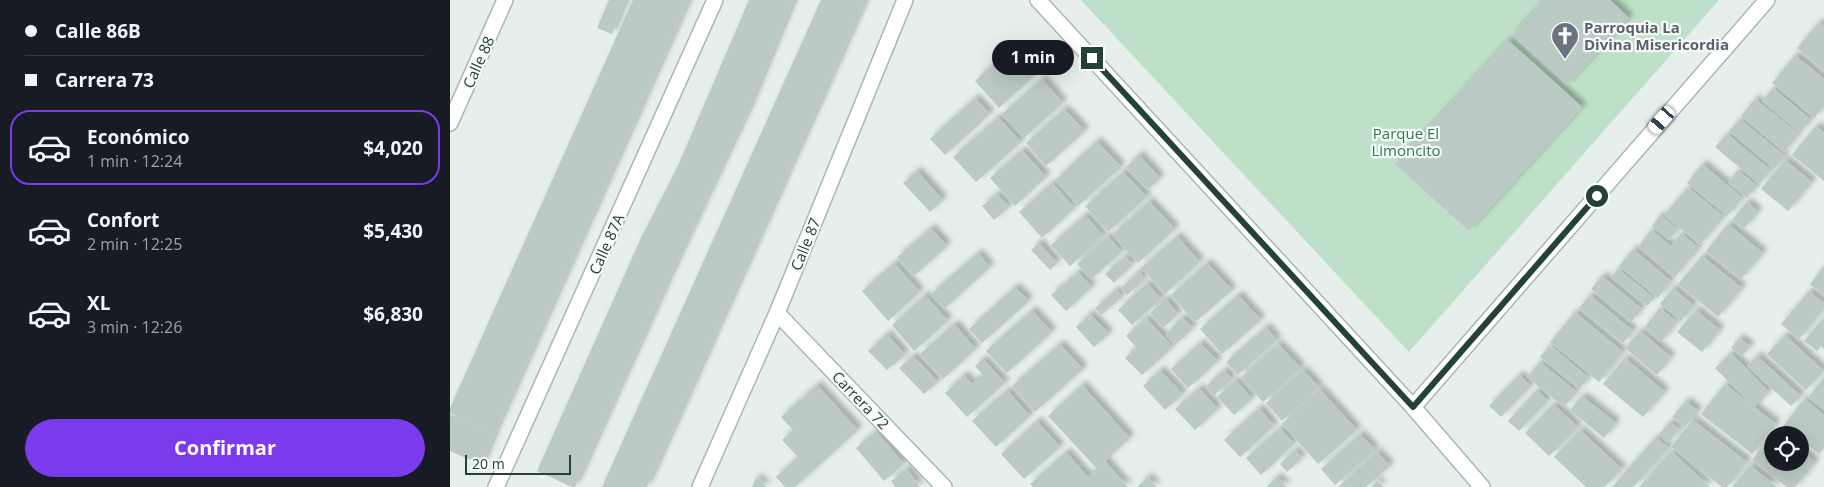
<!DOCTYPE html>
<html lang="es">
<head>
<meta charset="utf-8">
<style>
	:root { --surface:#171b24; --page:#20242c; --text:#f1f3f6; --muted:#9ea1a6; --line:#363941; --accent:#7c3aed }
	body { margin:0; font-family:"Open Sans",sans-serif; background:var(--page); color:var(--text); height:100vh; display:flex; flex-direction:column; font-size:19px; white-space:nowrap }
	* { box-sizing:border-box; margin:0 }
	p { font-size:16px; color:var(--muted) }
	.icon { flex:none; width:28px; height:28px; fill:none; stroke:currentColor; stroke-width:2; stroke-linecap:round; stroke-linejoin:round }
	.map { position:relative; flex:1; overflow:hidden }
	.sheet { display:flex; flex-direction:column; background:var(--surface); width:450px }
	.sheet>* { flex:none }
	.banner { display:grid; align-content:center; height:110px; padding:0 25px; background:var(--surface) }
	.fabs { position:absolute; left:1314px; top:426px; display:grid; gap:10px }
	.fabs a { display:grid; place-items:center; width:45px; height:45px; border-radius:50%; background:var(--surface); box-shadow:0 5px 20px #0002; font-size:25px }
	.scale { position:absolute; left:15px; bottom:12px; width:106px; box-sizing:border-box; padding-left:5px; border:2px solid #24423a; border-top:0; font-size:14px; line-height:18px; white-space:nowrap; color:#24423a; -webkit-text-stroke:4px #f7fbf9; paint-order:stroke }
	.end { position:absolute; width:22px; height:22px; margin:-11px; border:6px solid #24423a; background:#fff; box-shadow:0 0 0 2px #fff }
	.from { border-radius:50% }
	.bubble { position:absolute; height:35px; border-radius:18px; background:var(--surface); box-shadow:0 5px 20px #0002; font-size:16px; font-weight:700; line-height:35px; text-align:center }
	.car { position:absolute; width:15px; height:30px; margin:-15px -8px; border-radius:6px; box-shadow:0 0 4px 1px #0007; background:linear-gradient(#fff 24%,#345 0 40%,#fff 0 76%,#345 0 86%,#fff 0) }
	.banner b { display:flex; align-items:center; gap:18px; height:48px; font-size:19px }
	.banner b+b { border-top:1px solid var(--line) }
	.banner i { width:12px; height:12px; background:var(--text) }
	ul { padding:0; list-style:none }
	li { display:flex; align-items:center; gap:15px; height:75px; margin:0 10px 8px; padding:0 15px; border:2px solid transparent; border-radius:20px }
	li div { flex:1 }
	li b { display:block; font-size:19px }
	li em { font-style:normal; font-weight:700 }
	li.active { border-color:var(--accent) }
	li>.icon { width:45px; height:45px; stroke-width:1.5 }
	.action { display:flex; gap:10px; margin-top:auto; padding:10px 25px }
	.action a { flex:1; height:58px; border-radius:30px; background:var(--accent); color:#fff; font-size:20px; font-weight:700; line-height:58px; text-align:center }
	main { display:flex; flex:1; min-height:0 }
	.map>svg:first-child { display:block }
	.green { fill:#bfe0c8 }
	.building { fill:#bbcac4; filter:url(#shadow) }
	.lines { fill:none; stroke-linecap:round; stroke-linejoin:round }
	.minor-casing { stroke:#a8b8b2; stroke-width:18 }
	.minor { stroke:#fff; stroke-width:15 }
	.route { stroke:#24423a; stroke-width:6 }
	.labels { text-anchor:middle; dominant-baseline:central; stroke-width:4.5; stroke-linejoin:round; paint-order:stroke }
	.worship-label { font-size:15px; font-weight:bold; fill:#5b616d; stroke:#f7fbf9; text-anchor:start }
	.street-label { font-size:15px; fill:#24423a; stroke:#f7fbf9 }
	.park-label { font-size:15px; fill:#2d7a4b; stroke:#f7fbf9 }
</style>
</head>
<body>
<main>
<section class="sheet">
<div class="banner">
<b><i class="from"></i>Calle 86B</b>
<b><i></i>Carrera 73</b>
</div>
<ul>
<li class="active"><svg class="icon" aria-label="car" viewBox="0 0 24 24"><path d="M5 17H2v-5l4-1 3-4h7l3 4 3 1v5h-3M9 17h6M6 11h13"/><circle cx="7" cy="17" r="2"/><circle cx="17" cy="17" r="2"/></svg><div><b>Económico</b><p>1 min · 12:24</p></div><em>$4,020</em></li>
<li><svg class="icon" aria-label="car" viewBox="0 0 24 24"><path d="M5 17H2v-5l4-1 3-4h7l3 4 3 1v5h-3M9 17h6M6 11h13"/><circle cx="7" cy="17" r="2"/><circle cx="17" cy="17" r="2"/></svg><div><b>Confort</b><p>2 min · 12:25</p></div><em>$5,430</em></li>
<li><svg class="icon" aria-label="car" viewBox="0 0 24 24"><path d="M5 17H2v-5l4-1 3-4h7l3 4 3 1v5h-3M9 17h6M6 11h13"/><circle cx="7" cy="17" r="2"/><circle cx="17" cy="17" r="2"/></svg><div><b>XL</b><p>3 min · 12:26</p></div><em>$6,830</em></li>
</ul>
<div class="action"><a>Confirmar</a></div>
</section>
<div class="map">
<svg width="1374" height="487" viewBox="0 0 1374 487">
	<defs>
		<filter id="shadow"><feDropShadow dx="4.5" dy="-4.5" stdDeviation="2.5" flood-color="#0004"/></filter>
	</defs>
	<rect width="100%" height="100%" fill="#e6efeb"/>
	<path class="green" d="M 631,0 L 1269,0 L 959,352 Z"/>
	<path class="building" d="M 159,0 L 176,0 L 162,34 L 147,28 Z
		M 183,0 L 239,0 L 45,433 L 0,413 L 0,408 Z
		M 299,0 L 344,0 L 300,107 L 230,255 L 125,487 L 122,487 L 87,471 L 191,238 L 227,168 Z
		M 371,0 L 416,0 L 197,487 L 152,487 Z
		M 1094,0 L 1160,0 L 1179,18 L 1117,85 L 1062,35 Z
		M 1369,22 L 1374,26 L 1374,71 L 1347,48 Z
		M 1058,40 L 1132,107 L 1019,231 L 945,164 Z
		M 563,47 L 587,73 L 549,108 L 525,81 Z
		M 1345,55 L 1374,79 L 1374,106 L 1364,118 L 1322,83 Z
		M 592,79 L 613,103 L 574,138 L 552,114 Z
		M 1323,88 L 1361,120 L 1350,133 L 1312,101 Z
		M 525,98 L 540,114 L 495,155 L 480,139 Z
		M 1305,99 L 1349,134 L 1334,152 L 1291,116 Z
		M 614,109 L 635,131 L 596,166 L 576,143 Z
		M 548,117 L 571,142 L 526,182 L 503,157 Z
		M 1290,119 L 1335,156 L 1324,169 L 1279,131 Z
		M 1366,126 L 1374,133 L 1374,181 L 1342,155 Z
		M 1277,134 L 1321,170 L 1309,184 L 1265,147 Z
		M 647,141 L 671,167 L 628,206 L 605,180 Z
		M 572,150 L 596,177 L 565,206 L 540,178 Z
		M 689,155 L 710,178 L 698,190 L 676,167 Z
		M 1335,160 L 1362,182 L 1338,211 L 1311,189 Z
		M 1252,164 L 1293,198 L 1277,216 L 1237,183 Z
		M 1288,170 L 1307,186 L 1297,198 L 1278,183 Z
		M 467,171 L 493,200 L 480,212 L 453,183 Z
		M 673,172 L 697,197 L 658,232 L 635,206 Z
		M 602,183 L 625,208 L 592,238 L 569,212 Z
		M 1238,187 L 1274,217 L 1250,245 L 1214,215 Z
		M 547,194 L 559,207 L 544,220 L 532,206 Z
		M 699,201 L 725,229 L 688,263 L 662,235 Z
		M 1297,202 L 1308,212 L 1294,229 L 1282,220 Z
		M 635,215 L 653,236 L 620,266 L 601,245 Z
		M 1210,215 L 1228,229 L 1219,240 L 1202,226 Z
		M 1278,224 L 1313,253 L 1291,279 L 1256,251 Z
		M 481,228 L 497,246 L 464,276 L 447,257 Z
		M 1201,230 L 1221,246 L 1231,233 L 1249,248 L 1225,277 L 1188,247 Z
		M 658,236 L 672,252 L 641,279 L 627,264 Z
		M 727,236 L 750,262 L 715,294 L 691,268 Z
		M 589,243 L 607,263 L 600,270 L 581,250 Z
		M 1183,249 L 1221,281 L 1208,298 L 1169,266 Z
		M 528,253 L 540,267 L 494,309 L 481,294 Z
		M 675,256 L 683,264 L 664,283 L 655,274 Z
		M 1252,256 L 1292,288 L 1268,317 L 1228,284 Z
		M 444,263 L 470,292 L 438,321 L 412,291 Z
		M 757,263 L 782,290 L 745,322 L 721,295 Z
		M 1374,266 L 1374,295 L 1360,284 Z
		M 1168,269 L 1204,298 L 1197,306 L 1161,277 Z
		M 689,271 L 695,279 L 677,295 L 671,288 Z
		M 628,272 L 642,287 L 616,311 L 601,295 Z
		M 1152,276 L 1192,309 L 1181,322 L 1141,289 Z
		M 697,283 L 711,299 L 682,325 L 668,310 Z
		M 565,287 L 579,301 L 532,343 L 519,329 Z
		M 1223,288 L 1244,306 L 1231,321 L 1210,304 Z
		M 666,290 L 672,297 L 651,315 L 645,308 Z
		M 1359,291 L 1374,303 L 1374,308 L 1349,339 L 1331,324 Z
		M 475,295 L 498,321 L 464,351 L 442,325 Z
		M 788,295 L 811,320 L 772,354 L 750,329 Z
		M 1140,295 L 1183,331 L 1173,343 L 1129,308 Z
		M 716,299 L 728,314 L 713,328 L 700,313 Z
		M 1210,308 L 1227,322 L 1211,342 L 1194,328 Z
		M 582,310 L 602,332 L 557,373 L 536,351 Z
		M 1246,310 L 1270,330 L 1252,352 L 1227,332 Z
		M 1125,312 L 1173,352 L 1149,382 L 1100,342 Z
		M 640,314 L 659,334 L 644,347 L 626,327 Z
		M 732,317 L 743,328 L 725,345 L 715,335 Z
		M 1374,317 L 1374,349 L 1371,346 L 1367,351 L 1354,341 Z
		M 696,318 L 723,347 L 692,375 L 675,358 L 686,347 L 676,336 Z
		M 504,324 L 526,349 L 493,379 L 470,354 Z
		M 816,327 L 827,340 L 788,375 L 776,362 Z
		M 1190,331 L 1221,357 L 1207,375 L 1175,348 Z
		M 437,334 L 455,355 L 437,370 L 418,351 Z
		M 1335,335 L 1374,371 L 1356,390 L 1317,354 Z
		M 1289,338 L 1300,346 L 1292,356 L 1281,348 Z
		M 750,343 L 768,361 L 738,388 L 721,369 Z
		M 610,344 L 633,369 L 585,412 L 562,386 Z
		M 828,344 L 851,368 L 813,402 L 790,378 Z
		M 1100,345 L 1139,378 L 1129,389 L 1090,357 Z
		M 1281,353 L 1319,392 L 1304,407 L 1265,368 Z
		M 463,356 L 488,382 L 474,394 L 449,368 Z
		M 1307,356 L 1351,396 L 1341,406 L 1297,366 Z
		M 1175,358 L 1215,392 L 1193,417 L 1153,384 Z
		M 533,359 L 555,383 L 517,417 L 495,393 L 514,375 L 522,384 L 533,375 L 525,366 Z
		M 1090,362 L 1127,392 L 1114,407 L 1077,377 Z
		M 710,370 L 733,394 L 715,410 L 693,386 Z
		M 774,370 L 782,379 L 764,395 L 756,386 Z
		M 853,370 L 869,387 L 832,421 L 816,403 Z
		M 1069,375 L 1081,386 L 1051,417 L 1039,406 Z
		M 1374,378 L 1374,410 L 1358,397 Z
		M 786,380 L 802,399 L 784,415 L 767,397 Z
		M 1275,384 L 1326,424 L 1302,454 L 1251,414 Z
		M 367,385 L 408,430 L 345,487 L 335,487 L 326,477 L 348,457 L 332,440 L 343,430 L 331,417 Z
		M 632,385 L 680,438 L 655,461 L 678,487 L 583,487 L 580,484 L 616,452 L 638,477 L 647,469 L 598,416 Z
		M 749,388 L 768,409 L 745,430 L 725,409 Z
		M 870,389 L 907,430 L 868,464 L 832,424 Z
		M 557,390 L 580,416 L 546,447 L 522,421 Z
		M 1087,390 L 1098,401 L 1069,431 L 1058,421 Z
		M 1132,396 L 1166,423 L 1154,438 L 1120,410 Z
		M 1354,399 L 1374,415 L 1374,448 L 1369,454 L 1350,439 L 1350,435 L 1345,435 L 1333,426 Z
		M 1236,401 L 1248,411 L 1235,427 L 1222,417 Z
		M 1103,404 L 1128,427 L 1099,456 L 1075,433 Z
		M 809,408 L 824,426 L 790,457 L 774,440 Z
		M 0,414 L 45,434 L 32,465 L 0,451 Z
		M 1243,420 L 1297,462 L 1277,487 L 1272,487 L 1221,447 Z
		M 587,421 L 610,447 L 574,479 L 551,454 Z
		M 1220,422 L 1230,430 L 1217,443 L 1209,434 Z
		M 830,428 L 844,444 L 811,475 L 796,458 Z
		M 1130,430 L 1172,469 L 1154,487 L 1136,487 L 1104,457 Z
		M 426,431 L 454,464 L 434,481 L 406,448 Z
		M 910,434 L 925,450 L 885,485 L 871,469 Z
		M 1322,435 L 1322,462 L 1350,462 L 1350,450 L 1365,462 L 1345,487 L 1337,487 L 1302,460 Z
		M 1206,437 L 1219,448 L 1183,487 L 1162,487 Z
		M 845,450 L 852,458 L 837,472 L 830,464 Z
		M 1221,451 L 1260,487 L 1189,487 Z
		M 927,452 L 940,466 L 916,487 L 888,487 Z
		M 1300,465 L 1327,487 L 1282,487 Z
		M 457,469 L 470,487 L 445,487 L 441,481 Z
		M 306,477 L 317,487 L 302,487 Z
		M 698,477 L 707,487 L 687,487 Z
		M 827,477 L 837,487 L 816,487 Z
		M 927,481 L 934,487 L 921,487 Z"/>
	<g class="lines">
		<defs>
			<path id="minor" d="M 588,0 L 963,407 L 1032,487
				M 0,123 L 55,0
				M 327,313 L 494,487
				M 963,407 L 1317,0
				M 46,487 L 265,0
				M 250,487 L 327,313 L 455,0"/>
		</defs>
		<use href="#minor" class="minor-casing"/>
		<use href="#minor" class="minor"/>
	</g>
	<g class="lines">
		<path class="route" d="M 642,58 L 963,407 L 1147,196"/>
	</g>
	<defs>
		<symbol id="church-pin" viewBox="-11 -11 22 30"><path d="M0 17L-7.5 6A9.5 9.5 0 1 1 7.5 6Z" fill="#6b7280" stroke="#f7fbf9"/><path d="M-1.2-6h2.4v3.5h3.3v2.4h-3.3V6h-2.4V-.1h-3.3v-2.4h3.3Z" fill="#fff"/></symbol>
	</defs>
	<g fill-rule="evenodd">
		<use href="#church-pin" x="1099" y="20" width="32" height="43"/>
	</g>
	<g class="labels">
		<g class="worship-label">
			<text x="1134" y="27">Parroquia La<tspan x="1134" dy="17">Divina Misericordia</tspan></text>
		</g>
		<g class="street-label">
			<text transform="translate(28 62) rotate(-66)">Calle 88</text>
			<text transform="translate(156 244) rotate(-66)">Calle 87A</text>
			<text transform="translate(355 244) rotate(-68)">Calle 87</text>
			<text transform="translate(411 400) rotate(46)">Carrera 72</text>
		</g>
		<g class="park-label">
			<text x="956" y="133">Parque El<tspan x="956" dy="17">Limoncito</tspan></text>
		</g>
	</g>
</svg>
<div class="fabs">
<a><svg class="icon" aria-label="locate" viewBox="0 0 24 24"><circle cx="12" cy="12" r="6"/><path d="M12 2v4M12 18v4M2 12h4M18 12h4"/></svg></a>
</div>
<div class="scale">20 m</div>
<i class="end from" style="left:1147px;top:196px"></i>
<i class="end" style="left:642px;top:58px"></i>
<div class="bubble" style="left:542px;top:40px;width:82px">1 min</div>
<i class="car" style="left:1212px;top:120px;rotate:221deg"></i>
</div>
</main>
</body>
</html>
